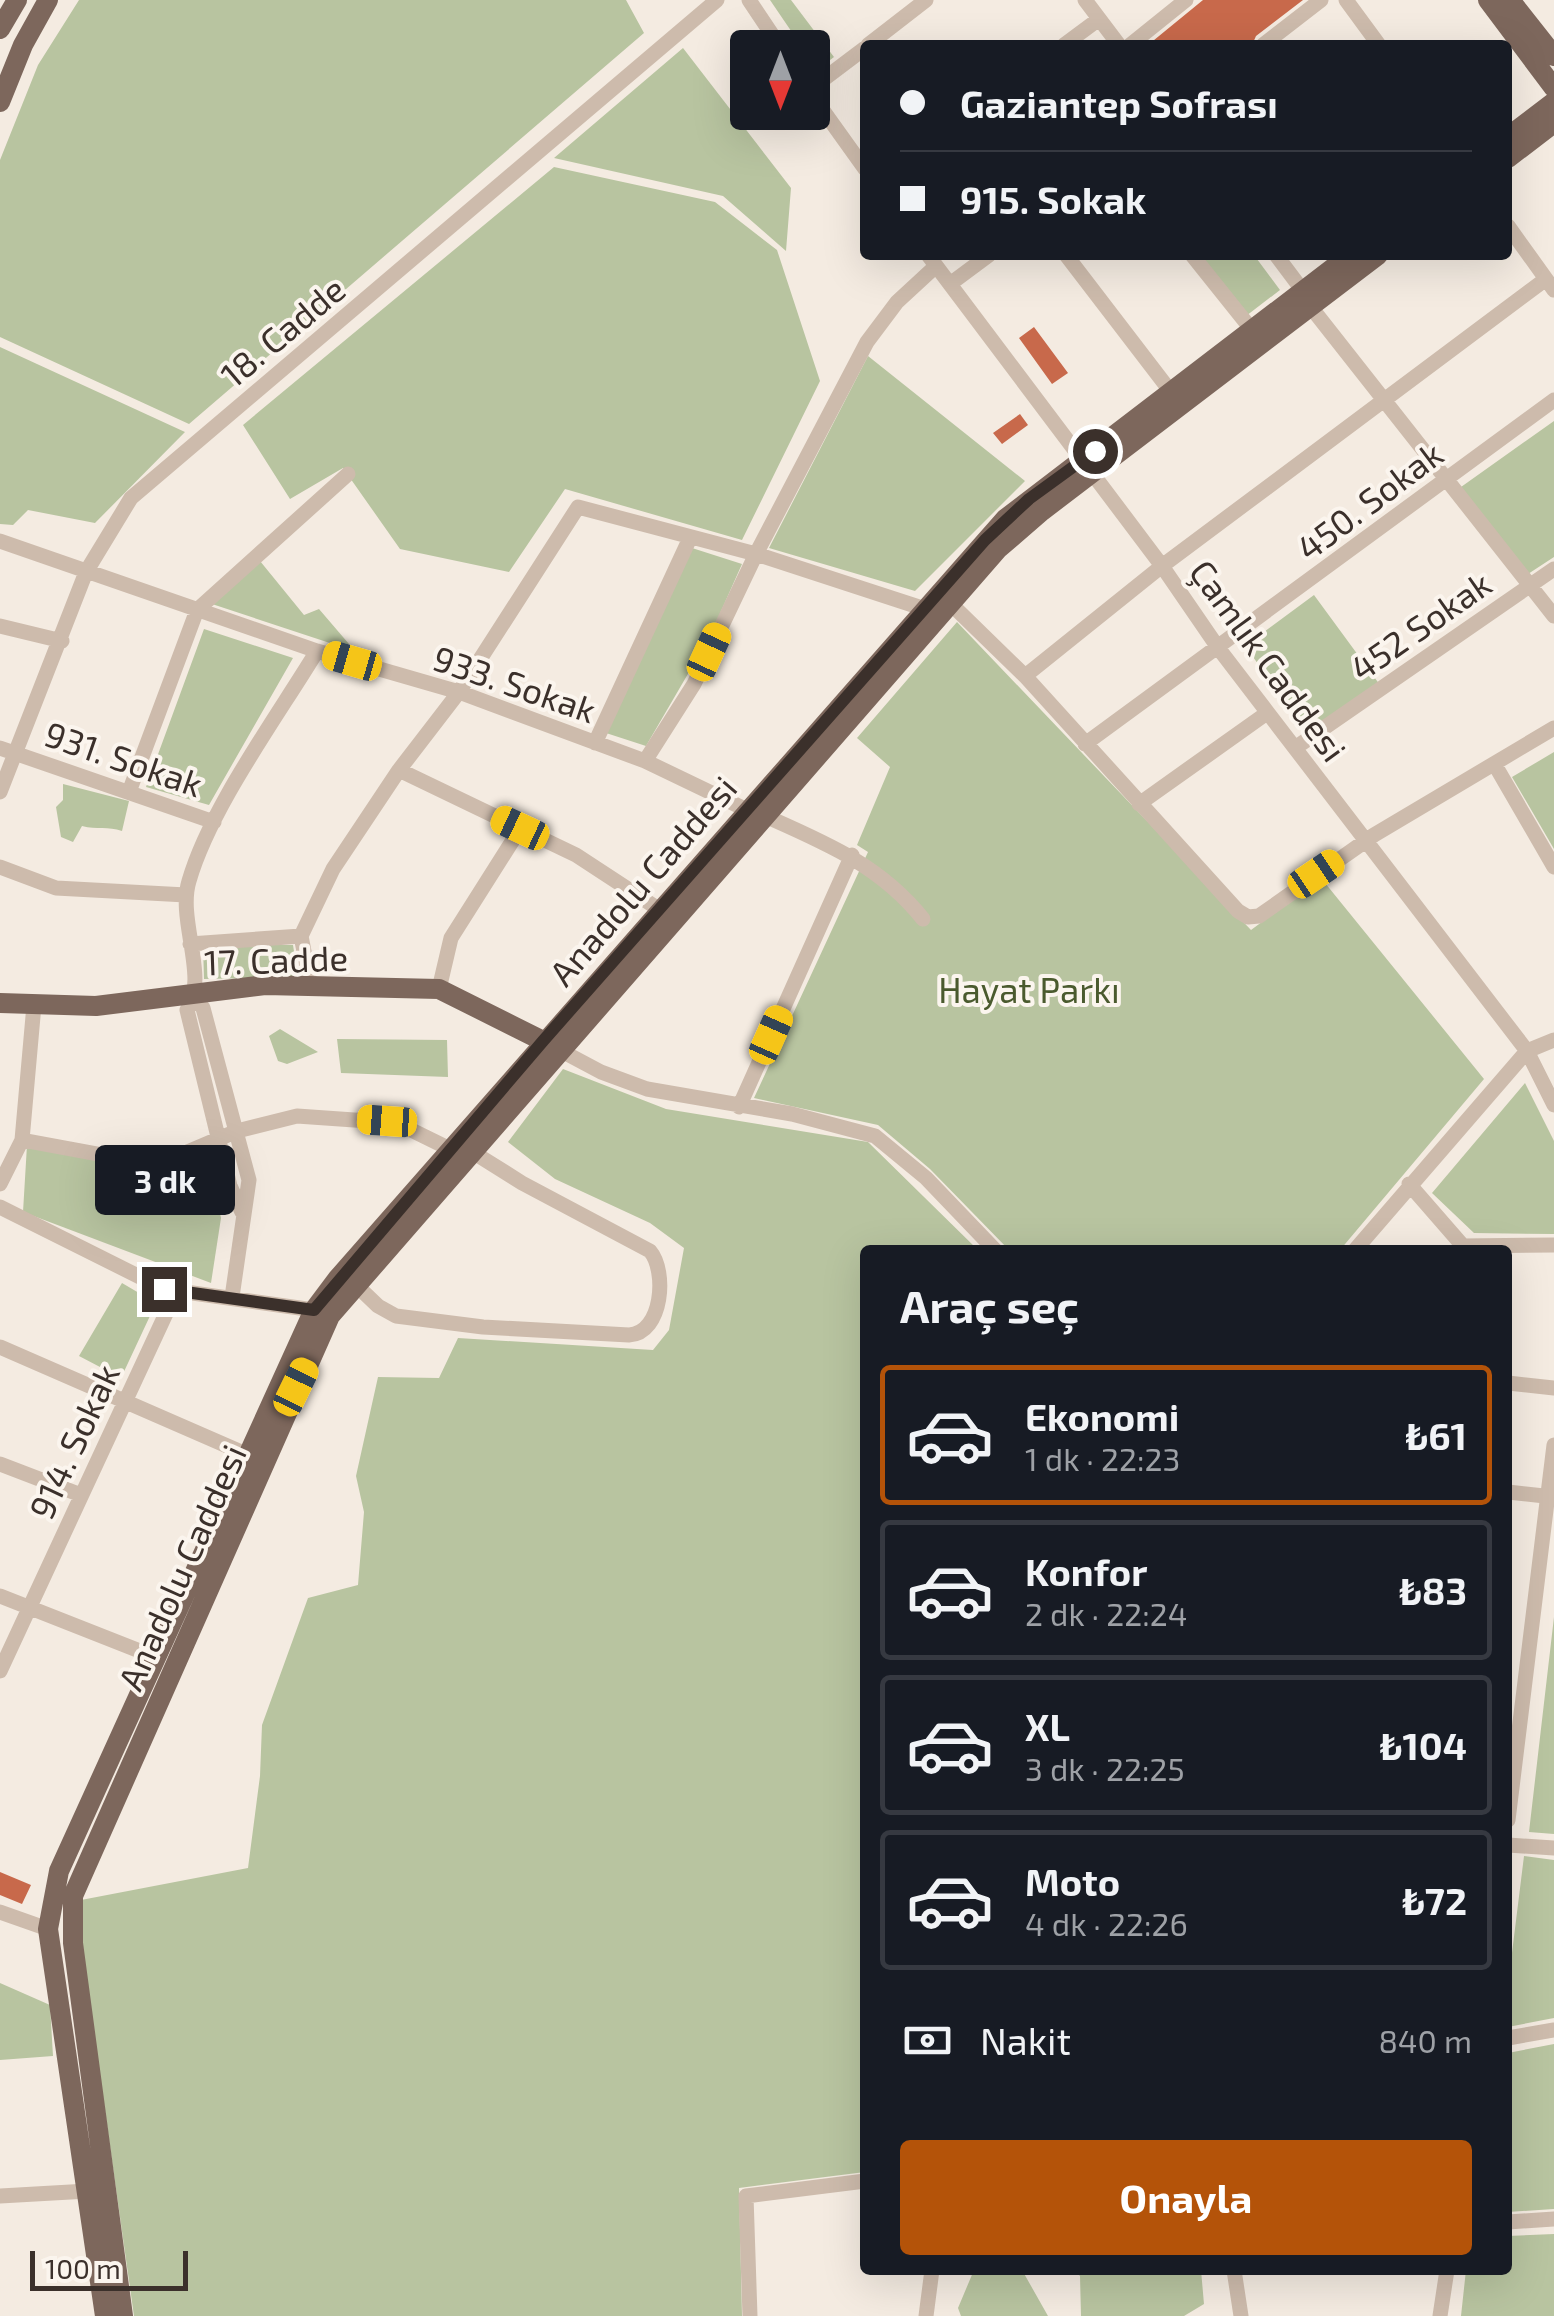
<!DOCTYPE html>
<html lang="tr">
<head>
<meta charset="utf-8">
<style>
	:root { --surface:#171b24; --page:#242831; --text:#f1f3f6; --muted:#9ea1a6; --line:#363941; --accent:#b45309 }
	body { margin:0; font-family:"Exo 2",sans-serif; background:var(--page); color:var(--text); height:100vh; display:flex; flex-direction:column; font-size:38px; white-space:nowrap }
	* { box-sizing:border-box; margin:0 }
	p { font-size:32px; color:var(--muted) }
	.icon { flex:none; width:55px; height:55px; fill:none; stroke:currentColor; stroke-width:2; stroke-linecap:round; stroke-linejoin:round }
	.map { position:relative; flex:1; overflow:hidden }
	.sheet { position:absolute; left:860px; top:1245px; width:652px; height:1030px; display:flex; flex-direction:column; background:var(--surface); border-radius:10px; box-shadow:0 10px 40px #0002 }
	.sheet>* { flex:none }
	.guide { position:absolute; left:860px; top:40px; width:652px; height:220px; border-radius:10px; box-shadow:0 10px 40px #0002; display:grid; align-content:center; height:220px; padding:0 40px; background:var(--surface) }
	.needle { width:65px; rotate:180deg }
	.buttons { position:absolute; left:730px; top:30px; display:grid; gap:20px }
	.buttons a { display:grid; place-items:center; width:100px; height:100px; border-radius:10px; background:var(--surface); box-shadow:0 10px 40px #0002; font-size:50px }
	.scale { position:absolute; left:30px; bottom:25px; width:158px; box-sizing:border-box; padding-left:10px; border:5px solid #3b302b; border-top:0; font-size:28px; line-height:35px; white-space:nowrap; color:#3b302b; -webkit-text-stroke:8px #fbf5ee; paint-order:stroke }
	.end { position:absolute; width:45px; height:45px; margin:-22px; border:12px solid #3b302b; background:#fff; box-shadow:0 0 0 5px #fff }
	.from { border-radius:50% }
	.bubble { position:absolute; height:70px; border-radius:10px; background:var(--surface); box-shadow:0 10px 40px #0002; font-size:32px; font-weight:700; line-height:70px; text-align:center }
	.car { position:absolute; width:30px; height:60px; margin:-30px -15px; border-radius:12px; box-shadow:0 0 8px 2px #0007; background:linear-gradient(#f5c518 24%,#345 0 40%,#f5c518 0 76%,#345 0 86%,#f5c518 0) }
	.guide b { display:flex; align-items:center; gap:35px; height:95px; font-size:38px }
	.guide b+b { border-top:2px solid var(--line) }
	.guide i { width:25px; height:25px; background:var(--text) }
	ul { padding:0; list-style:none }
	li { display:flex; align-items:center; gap:30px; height:140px; margin:0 20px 15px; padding:0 20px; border:5px solid var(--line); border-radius:10px }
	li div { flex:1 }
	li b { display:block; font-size:38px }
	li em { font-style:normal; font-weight:700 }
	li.active { border-color:var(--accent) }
	li>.icon { width:90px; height:90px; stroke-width:1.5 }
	h2 { padding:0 40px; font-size:45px; line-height:120px }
	.pay { display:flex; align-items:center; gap:25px; height:110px; padding:0 40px; font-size:38px }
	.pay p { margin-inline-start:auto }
	.cta { display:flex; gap:20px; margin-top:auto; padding:20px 40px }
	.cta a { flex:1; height:115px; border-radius:10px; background:var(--accent); color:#fff; font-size:40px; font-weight:700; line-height:115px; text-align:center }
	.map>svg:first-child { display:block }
	.green { fill:#b8c4a0 }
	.building { fill:#c8694b }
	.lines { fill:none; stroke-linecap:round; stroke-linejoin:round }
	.minor { stroke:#cdbbac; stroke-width:15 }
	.major { stroke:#7d675c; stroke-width:20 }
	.route { stroke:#3b302b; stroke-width:12 }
	.labels { text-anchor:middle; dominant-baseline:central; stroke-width:8; stroke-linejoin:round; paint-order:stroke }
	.street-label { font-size:35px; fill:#3b302b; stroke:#fbf5ee }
	.park-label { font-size:35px; fill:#4a5a2e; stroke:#fbf5ee }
</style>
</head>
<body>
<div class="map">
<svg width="1554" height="2316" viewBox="0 0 1554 2316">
	<rect width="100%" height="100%" fill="#f4ebe1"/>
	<path class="green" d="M 79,0 L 626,0 L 644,33 L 189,424 L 0,337 L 0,160 L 38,65 Z
		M 770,0 L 791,0 L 834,57 L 817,70 L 813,63 L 812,48 L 802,47 Z
		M 683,48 L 791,188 L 786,251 L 723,196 L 554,158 Z
		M 554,167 L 715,202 L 777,250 L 820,381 L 742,540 L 565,489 L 509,572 L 400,549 L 343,468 L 290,499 L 243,425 Z
		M 1199,255 L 1254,255 L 1280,290 L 1246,316 Z
		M 0,347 L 185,432 L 95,523 L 28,510 L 13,525 L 0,524 Z
		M 868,356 L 1025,481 L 915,591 L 769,548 Z
		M 1554,421 L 1554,557 L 1528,574 L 1461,487 Z
		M 692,548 L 742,564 L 710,636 L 646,746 L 606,733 Z
		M 260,561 L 304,615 L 319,609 L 349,644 L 345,648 L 212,604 Z
		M 1314,595 L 1380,685 L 1310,735 L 1245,646 Z
		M 957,622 L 1251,930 L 1321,878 L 1484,1079 L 1340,1250 L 1009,1250 L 930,1169 L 878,1125 L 754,1098 L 868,852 L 857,845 L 890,767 L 857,738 Z
		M 204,629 L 293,658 L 209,805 L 146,787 Z
		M 1554,752 L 1554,849 L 1512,777 Z
		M 63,784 L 129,801 L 122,831 C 108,826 97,830 82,826 L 73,842 L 61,837 L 56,807 L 63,800 Z
		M 203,945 L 293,945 L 298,977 L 204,979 Z
		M 280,1029 L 318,1052 L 287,1064 L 278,1061 L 269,1036 Z
		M 337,1039 L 447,1040 L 448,1077 L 341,1073 Z
		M 563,1069 L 666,1109 L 868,1142 L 978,1250 L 865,1250 L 865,2172 L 739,2188 L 742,2316 L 134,2316 L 81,1941 L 81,1900 L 248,1868 L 260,1776 L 262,1725 L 308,1598 L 358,1585 L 364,1512 L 356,1476 L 378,1377 L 439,1378 L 458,1338 L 653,1350 L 669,1330 L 684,1248 L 650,1223 L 555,1179 L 508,1142 Z
		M 1525,1083 L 1554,1141 L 1554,1234 L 1474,1233 L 1432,1193 Z
		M 27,1145 L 136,1168 L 142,1178 L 209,1160 L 221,1218 L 211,1283 L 23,1212 Z
		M 122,1283 L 156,1303 L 121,1378 L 79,1356 Z
		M 1554,1617 L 1554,1834 L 1529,1832 Z
		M 1524,1856 L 1554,1860 L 1554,2018 L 1508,2027 L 1508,1985 Z
		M 0,1983 L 50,2005 L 53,2056 L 0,2060 Z
		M 1554,2044 L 1554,2209 L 1508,2212 L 1508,2053 Z
		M 1554,2234 L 1554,2316 L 1461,2316 L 1466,2270 L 1508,2270 L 1508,2236 Z
		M 974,2270 L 1022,2270 L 1048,2316 L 961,2316 L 958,2308 Z
		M 1075,2270 L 1201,2270 L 1204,2304 L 1184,2316 L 1081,2316 L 1080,2276 Z"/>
	<path class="building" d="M 1203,0 L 1303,0 L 1256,36 L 1252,45 L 1148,45 Z
		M 1034,327 L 1068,373 L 1052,384 L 1019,338 Z
		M 1020,414 L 1028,425 L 1002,444 L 993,433 Z
		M 0,1872 L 31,1885 L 22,1904 L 0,1895 Z"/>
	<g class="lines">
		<path class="minor" d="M 749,0 L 781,48
			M 1085,0 L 1119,45
			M 1346,0 L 1379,45
			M 868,45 L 926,0
			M 1064,45 L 1099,19
			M 1130,45 L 1186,0
			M 1263,45 L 1321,0
			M 812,88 L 865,48
			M 812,95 L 865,169
			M 1508,226 L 1554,290
			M 928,255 L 1162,566 L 1219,649 L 1527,1051 L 1554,1105
			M 1066,255 L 1171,392
			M 1192,255 L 1252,330
			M 1276,255 L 1303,291
			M 950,284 L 989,255
			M 1310,306 L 1554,616
			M 0,541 L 317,651 L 459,692 L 645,761 L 747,810
			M 951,604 L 1025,676 L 1238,911 L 1248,917 L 1259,916 L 1374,835 L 1554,728
			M 0,626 L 62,641
			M 1025,676 L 1162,566 L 1546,279
			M 595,743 L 690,538
			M 1085,744 L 1554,400
			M 0,748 L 214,822
			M 1295,748 L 1554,569
			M 645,761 L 694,684 L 756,554 L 867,342 L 897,302 L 936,266
			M 1495,765 L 1554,867
			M 399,770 L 576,855 L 660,910
			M 0,792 L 86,572 L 131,498 L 717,0
			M 129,792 L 197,610 L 348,474
			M 1139,804 L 1267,713
			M 765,816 C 826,843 881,866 923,919
			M 0,867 L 56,888 L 186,895
			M 190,944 L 301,936
			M 311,987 L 301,936 L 333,869 L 399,770 L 459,692 L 578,507 L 756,554 L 925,609
			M 439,989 L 451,938 L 520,829
			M 195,999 L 203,1008 L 249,1180 L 232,1297
			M 554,1047 L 601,1072 L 647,1089 L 792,1114 L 875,1136 L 926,1178 L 995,1250
			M 739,1107 L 852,855
			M 22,1140 L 157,1165 L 237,1131 L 297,1116 L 397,1123 L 450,1149
			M 0,1184 L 22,1140 L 34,1005
			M 1409,1184 L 1463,1246 L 1554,1245
			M 0,1207 L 164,1289 L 314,1310
			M 242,1212 L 230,1186 L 187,1010 C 209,978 177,920 189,881 C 210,808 277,717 317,651
			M 1355,1250 L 1527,1051 L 1554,1040
			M 355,1284 L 378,1306 L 396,1316 L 483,1327 L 629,1335 C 663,1333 667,1271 650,1251 L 522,1183 L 471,1151
			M 0,1347 L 255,1458
			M 1508,1383 L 1554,1388
			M 0,1464 L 81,1495
			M 1508,1492 L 1554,1497
			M 0,1596 L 155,1657
			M 0,1671 L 176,1292
			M 1508,1820 L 1554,1445
			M 1508,1845 L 1554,1848
			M 0,1912 L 48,1929
			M 1508,2038 L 1554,2030
			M 0,2196 L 88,2191
			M 1508,2222 L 1554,2219
			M 1234,2270 L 1241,2316
			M 750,2316 L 746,2196 L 865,2181
			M 926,2316 L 932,2270
			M 1440,2316 L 1447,2270"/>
		<path class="major" d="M 1488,0 L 1554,88
			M 1510,0 L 1554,56
			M 0,29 L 17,0
			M 0,102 L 23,45 L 48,0
			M 1508,137 L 1554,102
			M 1508,158 L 1554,123
			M 0,1003 L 96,1006 L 265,985 L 439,989 L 543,1041
			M 105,2316 L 48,1929 L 59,1871 L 314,1310 L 338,1278 L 1005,519 L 1350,255
			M 123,2316 L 73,1943 L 73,1896 L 330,1316 L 998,549 L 1042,511 L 1378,255"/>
	</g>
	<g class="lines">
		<path class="route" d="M 164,1289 L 314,1310 L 543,1041 L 985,540 L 1029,499 L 1095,451"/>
	</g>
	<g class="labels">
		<g class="street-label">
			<text transform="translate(282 331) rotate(-40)">18. Cadde</text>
			<text transform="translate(1369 500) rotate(-37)">450. Sokak</text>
			<text transform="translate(1420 625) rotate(-35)">452 Sokak</text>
			<text transform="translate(1269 660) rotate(54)">Çamlık Caddesi</text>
			<text transform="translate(515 683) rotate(19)">933. Sokak</text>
			<text transform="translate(124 758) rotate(19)">931. Sokak</text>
			<text transform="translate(642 880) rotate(-49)">Anadolu Caddesi</text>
			<text transform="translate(276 959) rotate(-2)">17. Cadde</text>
			<text transform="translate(73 1441) rotate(-65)">914. Sokak</text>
			<text transform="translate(181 1567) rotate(-66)">Anadolu Caddesi</text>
		</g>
		<g class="park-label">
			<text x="1029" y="989">Hayat Parkı</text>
		</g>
	</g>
</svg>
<div class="buttons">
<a><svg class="needle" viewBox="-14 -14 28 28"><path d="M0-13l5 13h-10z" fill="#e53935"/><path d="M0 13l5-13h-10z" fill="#9ea1a6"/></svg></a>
</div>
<div class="scale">100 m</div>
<i class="end from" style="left:1095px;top:451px"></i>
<i class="end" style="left:164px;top:1289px"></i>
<div class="bubble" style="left:95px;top:1145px;width:140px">3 dk</div>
<i class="car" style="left:709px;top:652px;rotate:25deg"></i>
<i class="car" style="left:352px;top:661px;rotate:286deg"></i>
<i class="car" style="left:520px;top:828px;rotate:295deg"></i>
<i class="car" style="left:1316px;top:874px;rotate:56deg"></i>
<i class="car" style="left:771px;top:1035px;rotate:24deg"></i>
<i class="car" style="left:387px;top:1121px;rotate:274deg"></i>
<i class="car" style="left:296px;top:1387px;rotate:26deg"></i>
<div class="guide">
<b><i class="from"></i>Gaziantep Sofrası</b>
<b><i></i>915. Sokak</b>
</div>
<section class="sheet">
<h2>Araç seç</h2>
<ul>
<li class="active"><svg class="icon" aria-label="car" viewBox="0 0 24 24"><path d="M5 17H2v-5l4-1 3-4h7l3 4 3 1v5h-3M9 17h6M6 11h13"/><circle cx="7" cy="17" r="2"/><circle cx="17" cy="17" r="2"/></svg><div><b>Ekonomi</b><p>1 dk · 22:23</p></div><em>₺61</em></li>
<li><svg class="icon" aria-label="car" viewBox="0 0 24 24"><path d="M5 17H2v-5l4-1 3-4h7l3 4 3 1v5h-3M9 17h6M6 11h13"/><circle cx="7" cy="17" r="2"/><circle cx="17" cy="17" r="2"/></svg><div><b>Konfor</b><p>2 dk · 22:24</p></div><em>₺83</em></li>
<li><svg class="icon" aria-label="car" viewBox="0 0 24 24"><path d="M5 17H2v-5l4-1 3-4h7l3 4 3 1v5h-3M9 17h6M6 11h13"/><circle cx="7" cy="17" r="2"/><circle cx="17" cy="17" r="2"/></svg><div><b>XL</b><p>3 dk · 22:25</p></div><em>₺104</em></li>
<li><svg class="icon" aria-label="car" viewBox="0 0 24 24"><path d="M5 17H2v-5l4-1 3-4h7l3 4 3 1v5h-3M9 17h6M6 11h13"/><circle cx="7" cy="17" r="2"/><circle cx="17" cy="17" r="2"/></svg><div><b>Moto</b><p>4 dk · 22:26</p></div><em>₺72</em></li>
</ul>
<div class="pay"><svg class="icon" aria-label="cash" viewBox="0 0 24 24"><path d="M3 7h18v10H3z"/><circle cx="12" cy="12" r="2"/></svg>Nakit<p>840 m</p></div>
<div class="cta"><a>Onayla</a></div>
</section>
</div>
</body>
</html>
